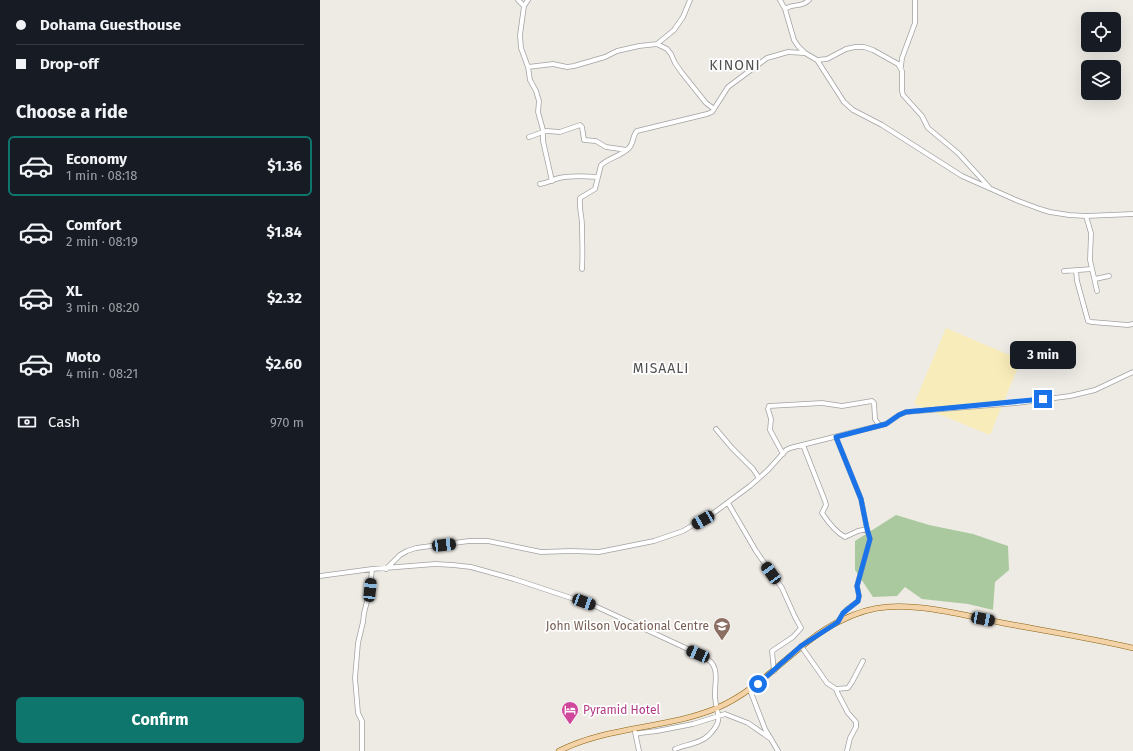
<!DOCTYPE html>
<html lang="en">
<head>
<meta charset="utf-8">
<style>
	:root { --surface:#171b24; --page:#20242c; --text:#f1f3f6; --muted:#9ea1a6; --line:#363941; --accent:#0f766e }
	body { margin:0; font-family:"Fira Sans",sans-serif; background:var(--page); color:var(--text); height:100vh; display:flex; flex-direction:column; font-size:15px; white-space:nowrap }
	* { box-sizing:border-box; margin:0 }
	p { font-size:13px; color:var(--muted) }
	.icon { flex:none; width:22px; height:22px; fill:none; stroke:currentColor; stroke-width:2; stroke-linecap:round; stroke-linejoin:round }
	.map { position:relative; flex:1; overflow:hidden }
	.panel { display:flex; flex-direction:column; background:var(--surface); width:320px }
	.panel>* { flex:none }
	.guide { display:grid; align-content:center; height:88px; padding:0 16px; background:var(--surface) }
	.tools { position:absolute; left:761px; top:12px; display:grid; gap:8px }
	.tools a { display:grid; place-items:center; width:40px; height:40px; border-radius:6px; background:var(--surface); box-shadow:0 4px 16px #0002; font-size:20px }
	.end { position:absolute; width:18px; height:18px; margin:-9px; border:5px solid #1a73e8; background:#fff; box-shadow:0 0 0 2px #fff }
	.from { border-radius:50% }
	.bubble { position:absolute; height:28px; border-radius:6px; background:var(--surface); box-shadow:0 4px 16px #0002; font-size:13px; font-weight:700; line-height:28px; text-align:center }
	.car { position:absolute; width:12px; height:24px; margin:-12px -6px; border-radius:5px; box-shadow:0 0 3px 1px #0007; background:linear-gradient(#222 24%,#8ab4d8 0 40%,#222 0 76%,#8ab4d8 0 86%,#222 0) }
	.guide b { display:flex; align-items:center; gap:14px; height:38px; font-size:15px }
	.guide b+b { border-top:1px solid var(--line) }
	.guide i { width:10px; height:10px; background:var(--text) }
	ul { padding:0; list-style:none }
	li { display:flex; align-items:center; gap:12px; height:60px; margin:0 8px 6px; padding:0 8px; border:2px solid transparent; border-radius:6px }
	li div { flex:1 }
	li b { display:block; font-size:15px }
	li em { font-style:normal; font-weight:700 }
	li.on { border-color:var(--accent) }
	li>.icon { width:36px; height:36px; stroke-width:1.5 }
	h2 { padding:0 16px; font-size:18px; line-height:48px }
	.pay { display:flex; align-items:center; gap:10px; height:44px; padding:0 16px; font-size:15px }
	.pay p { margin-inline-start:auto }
	.action { display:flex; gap:8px; margin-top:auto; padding:8px 16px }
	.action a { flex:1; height:46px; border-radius:6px; background:var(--accent); color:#fff; font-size:16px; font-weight:700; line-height:46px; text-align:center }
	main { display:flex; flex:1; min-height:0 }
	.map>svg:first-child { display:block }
	.forest { fill:#aac99e }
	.sand { fill:#f8ecba }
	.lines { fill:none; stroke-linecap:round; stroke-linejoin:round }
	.minor-casing { stroke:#a2a2a2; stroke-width:5.5 }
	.major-casing { stroke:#8a620f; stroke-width:6 }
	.minor { stroke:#fff; stroke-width:4 }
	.major { stroke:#f2d2a6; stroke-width:5 }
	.route { stroke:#1a73e8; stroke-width:5 }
	.labels { text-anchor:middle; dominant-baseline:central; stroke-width:3.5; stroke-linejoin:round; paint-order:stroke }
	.education-label { font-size:12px; fill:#785e54; stroke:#fff; text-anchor:end }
	.hotel-label { font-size:12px; fill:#b23c85; stroke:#fff; text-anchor:start }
	.quarter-label { font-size:14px; letter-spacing:1px; fill:#515151; stroke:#fff }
</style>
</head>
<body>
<main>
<section class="panel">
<div class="guide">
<b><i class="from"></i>Dohama Guesthouse</b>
<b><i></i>Drop-off</b>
</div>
<h2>Choose a ride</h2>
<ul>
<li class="on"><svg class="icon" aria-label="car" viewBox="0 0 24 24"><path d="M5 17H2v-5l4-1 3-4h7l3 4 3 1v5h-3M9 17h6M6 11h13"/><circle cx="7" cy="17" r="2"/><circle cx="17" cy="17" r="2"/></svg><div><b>Economy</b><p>1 min · 08:18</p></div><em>$1.36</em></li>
<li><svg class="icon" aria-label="car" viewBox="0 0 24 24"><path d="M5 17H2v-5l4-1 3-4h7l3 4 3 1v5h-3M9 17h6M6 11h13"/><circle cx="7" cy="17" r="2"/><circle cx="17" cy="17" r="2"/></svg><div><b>Comfort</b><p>2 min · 08:19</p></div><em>$1.84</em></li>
<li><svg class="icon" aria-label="car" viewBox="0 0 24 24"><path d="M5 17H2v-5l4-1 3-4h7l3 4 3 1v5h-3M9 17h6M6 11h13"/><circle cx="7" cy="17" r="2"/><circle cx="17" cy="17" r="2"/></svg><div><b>XL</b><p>3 min · 08:20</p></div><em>$2.32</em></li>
<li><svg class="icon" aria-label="car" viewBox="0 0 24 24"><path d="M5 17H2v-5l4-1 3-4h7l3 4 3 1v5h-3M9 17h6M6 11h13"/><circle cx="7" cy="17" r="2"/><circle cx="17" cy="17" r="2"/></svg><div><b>Moto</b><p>4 min · 08:21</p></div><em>$2.60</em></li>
</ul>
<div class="pay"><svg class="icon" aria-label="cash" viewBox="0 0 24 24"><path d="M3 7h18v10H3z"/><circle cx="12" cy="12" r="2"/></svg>Cash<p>970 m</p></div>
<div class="action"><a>Confirm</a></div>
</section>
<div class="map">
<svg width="813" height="751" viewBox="0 0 813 751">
	<rect width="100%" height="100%" fill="#eeebe5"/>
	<path class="forest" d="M 576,515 L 609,525 L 653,534 L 688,546 L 689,570 L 675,582 L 673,610 L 648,604 L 602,599 L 585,587 L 577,596 L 553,597 L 535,570 L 535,541 Z"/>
	<path class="sand" d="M 626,328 L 701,360 L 670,435 L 594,404 Z"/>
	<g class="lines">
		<defs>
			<path id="minor" d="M 198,0 L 204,6 L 200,35 L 201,48 L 208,67 L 210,80 L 216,91 L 219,101 L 218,112 L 223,130 L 223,132 L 209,137
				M 460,0 L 465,9 L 474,40 L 478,46 L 485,53 L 497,60 L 524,102 L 533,110 L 562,125 L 642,176 L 696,200 L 720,209 L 730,212 L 749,215 L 766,216 L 813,214
				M 204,6 L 208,0
				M 465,9 C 473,3 482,8 489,0
				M 337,44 L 354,30 L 363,17 L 370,0
				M 497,60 L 507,59 L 526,49 L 535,47 L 544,47 L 553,50 L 578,64 L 582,71 L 582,91 L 583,95 L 602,116 L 608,128 L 638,153 L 669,187
				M 208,67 L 233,64 L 247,67 L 254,66 L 285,57 L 297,51 L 319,46 L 337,44 L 347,49 L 351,54 L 355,63 L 362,73 L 386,103 L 394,109
				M 581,67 L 582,58 L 595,23 L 595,0
				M 232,181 L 223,141 L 223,132 L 227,131 L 240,132 L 260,125 L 262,127 L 264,140 L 276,141 L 286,147 L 307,150
				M 220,184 C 227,183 232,180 239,178 C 251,175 265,176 278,177
				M 766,216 L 771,233 L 770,260 L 777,291
				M 262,269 C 263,254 262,239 262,225 C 262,216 259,209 260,200 L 260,198 L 275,189 L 281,165 C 289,158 301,156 309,148 C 314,143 312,136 317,131 L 387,114 L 392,112 L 408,87 L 447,58 L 468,52 L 484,53
				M 744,271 L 772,269
				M 756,271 L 757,281 L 768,321 L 772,322 L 808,325 L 813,324
				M 775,279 L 789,276
				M 396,429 L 412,448 L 433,469 L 439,478
				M 516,437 L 541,499 L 547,529 L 550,539 L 537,586 L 539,596 L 538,601 L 526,610 L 518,621
				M 483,445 L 505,501 L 506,505 L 502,513 C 508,522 515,532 525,537 L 538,531 L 547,529
				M 463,454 L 450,430 L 451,419 L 448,409 L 449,406 L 502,403 L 522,406 L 552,401 L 554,403 L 555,419 L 559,425
				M 408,503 L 436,551 L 462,588 L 475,617 L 481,628 L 473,637 L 452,651 L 454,671
				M 66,569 L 80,555 L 87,551 L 96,548 L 149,541 L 168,541 L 221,552 L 251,551 L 279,552 L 334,541 L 363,531 L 395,512 L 430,486 L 448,470 L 466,450 L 470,448 L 566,424 L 579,415 L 586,412 L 697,403 L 750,396 L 775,390 L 813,372
				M 0,576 L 52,569 L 115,564 L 133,565 L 151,567 L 194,579 L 275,606 L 383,656 C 402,666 394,681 395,697 C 396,714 405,719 389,735 C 380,744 367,744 355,749
				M 481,646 L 507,683 L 516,689 L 528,688 L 532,682 L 543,661
				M 516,689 L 518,694 L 528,713 L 536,722 L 536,727 L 530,738 L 527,751
				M 430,690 L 445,729 L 458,751
				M 315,732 L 319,751
				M 316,734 L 320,733 L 337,731 L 373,724 L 405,714 L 428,723 L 451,739
				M 42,751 L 42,721 L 38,713 L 35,678 L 38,643 L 43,622 L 44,613 L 50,590 L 52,569"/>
			<path id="major" d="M 239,751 C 288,726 347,729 397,708 C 444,688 474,644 520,621 C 534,614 550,608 567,607 C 603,604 647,616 683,623 C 726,631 770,638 813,648"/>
		</defs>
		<use href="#minor" class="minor-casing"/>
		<use href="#major" class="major-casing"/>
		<use href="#minor" class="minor"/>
		<use href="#major" class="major"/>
	</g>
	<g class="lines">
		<path class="route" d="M 438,684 L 481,646 L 518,622 L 523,613 L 538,601 L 539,596 L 537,586 L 550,539 L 547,529 L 541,499 L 516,437 L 566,424 L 579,415 L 586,412 L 723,399"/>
	</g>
	<defs>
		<symbol id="school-pin" viewBox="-11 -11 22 30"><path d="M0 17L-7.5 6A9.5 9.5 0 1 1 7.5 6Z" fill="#8d6e63" stroke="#fff"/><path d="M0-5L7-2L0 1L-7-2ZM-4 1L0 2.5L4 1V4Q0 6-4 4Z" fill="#fff"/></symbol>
		<symbol id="hotel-pin" viewBox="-11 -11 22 30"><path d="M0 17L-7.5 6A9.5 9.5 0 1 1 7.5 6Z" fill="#d1479c" stroke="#fff"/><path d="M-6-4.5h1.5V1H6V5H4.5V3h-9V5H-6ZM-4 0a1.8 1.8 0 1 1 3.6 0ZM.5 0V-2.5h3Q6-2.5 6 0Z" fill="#fff"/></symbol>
	</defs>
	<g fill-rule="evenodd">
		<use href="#school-pin" x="392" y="616" width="20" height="27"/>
		<use href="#hotel-pin" x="240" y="700" width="20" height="27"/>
	</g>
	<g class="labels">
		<g class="education-label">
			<text x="389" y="626">John Wilson Vocational Centre</text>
		</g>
		<g class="hotel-label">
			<text x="263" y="710">Pyramid Hotel</text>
		</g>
		<g class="quarter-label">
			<text x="415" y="65">KINONI</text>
			<text x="341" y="368">MISAALI</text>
		</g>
	</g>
</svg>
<div class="tools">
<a><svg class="icon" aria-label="locate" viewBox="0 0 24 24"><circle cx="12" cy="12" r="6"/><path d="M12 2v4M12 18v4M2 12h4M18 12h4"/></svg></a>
<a><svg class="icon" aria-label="layers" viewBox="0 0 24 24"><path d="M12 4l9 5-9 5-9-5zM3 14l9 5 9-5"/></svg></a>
</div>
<i class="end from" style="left:438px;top:684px"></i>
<i class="end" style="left:723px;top:399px"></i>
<div class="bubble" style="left:690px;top:341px;width:66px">3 min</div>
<i class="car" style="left:383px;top:520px;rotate:240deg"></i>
<i class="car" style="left:124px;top:545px;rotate:84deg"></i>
<i class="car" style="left:451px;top:573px;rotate:324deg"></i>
<i class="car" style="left:50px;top:590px;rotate:6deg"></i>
<i class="car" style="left:264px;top:602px;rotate:110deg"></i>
<i class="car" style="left:663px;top:619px;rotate:101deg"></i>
<i class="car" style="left:378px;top:654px;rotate:293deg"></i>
</div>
</main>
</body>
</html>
